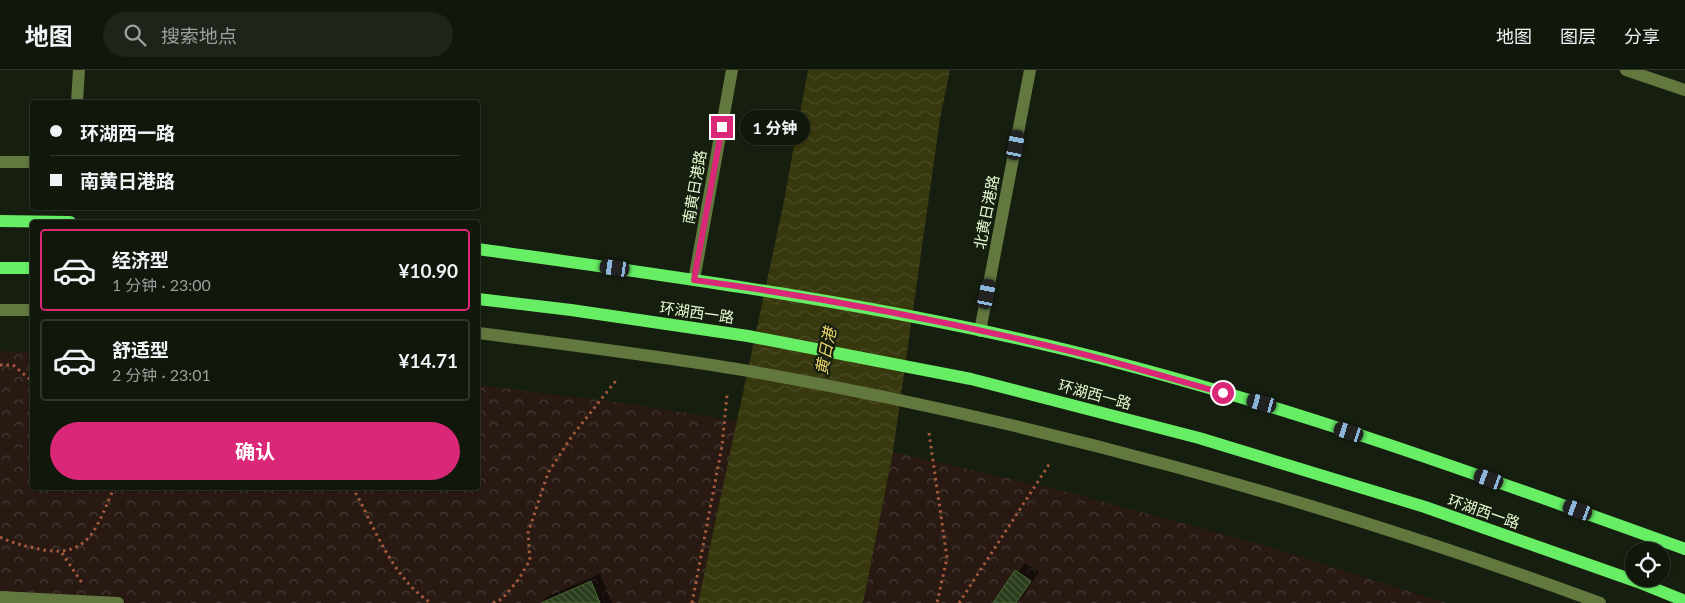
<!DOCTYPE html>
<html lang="zh">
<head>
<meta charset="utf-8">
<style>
	:root { --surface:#10170b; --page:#1e2419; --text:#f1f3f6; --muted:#9c9f9d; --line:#30362c; --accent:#db2777 }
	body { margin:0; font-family:Lato,"Noto Sans SC",sans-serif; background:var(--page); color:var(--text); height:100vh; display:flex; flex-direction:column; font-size:19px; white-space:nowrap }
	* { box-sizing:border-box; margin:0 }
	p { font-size:16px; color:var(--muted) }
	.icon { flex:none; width:28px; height:28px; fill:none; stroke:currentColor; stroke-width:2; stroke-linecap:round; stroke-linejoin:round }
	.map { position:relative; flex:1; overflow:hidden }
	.drawer { position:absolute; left:30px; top:150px; width:450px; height:270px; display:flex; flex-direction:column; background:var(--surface); border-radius:5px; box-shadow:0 1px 4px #0004,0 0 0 1px var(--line) }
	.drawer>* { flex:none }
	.top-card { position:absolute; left:30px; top:30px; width:450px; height:110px; border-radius:5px; box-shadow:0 1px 4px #0004,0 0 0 1px var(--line); display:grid; align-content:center; height:110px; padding:0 20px; background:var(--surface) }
	.buttons { position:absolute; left:1625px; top:472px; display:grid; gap:10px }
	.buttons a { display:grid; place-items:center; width:45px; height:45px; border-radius:50%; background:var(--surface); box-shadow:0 1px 4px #0004,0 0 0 1px var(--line); font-size:25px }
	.end { position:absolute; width:22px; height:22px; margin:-11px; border:6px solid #db2777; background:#fff; box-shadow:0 0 0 2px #fff }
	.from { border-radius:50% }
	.bubble { position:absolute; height:35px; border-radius:18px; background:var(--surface); box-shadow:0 1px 4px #0004,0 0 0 1px var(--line); font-size:16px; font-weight:700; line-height:35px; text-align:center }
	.car { position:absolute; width:15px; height:30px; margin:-15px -8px; border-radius:6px; box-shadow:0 0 4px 1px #0007; background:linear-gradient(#222 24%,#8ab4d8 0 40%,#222 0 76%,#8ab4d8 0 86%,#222 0) }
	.top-card b { display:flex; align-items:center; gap:18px; height:48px; font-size:19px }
	.top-card b+b { border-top:1px solid var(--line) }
	.top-card i { width:12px; height:12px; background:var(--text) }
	ul { padding:9px 0 0; list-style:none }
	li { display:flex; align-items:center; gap:15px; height:82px; margin:0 10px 8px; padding:0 10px; border:2px solid var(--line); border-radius:5px }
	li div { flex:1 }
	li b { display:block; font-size:19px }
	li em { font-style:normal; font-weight:700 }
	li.current { border-color:var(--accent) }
	li>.icon { width:45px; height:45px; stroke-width:1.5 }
	.button { display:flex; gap:10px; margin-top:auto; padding:10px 20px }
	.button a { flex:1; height:58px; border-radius:30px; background:var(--accent); color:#fff; font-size:20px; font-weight:700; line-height:58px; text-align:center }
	header { display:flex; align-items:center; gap:30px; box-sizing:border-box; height:70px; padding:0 25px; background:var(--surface); border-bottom:1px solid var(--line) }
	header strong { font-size:24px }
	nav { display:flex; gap:28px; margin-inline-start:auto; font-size:18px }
	.search { width:350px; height:45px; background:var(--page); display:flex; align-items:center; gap:12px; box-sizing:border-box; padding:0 18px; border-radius:28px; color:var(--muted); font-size:19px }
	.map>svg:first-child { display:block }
	.forest { fill:url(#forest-crowns) }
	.water { fill:url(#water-waves) }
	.shadow { fill:#0007 }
	.building { fill:url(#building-back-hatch); stroke:#496732 }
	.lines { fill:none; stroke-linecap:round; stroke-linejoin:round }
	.path { stroke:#a55a3b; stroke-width:3; stroke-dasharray:2.5 4; stroke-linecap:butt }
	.minor { stroke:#62783f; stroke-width:12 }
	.major { stroke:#67ee65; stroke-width:12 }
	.route { stroke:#db2777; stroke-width:6 }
	.labels { text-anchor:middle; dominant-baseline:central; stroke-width:4.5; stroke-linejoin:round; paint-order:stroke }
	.street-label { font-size:15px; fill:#e7fad2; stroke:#161f0f }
	.water-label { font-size:16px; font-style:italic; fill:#eed76b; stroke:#161f0f }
</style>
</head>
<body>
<header>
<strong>地图</strong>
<div class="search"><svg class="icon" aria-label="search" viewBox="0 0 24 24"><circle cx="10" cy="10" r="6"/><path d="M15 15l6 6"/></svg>搜索地点</div>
<nav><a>地图</a><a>图层</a><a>分享</a></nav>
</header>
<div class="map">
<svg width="1685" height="533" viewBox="0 0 1685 533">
	<defs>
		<pattern id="forest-crowns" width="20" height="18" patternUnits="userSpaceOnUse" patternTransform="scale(1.25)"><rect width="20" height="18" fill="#281913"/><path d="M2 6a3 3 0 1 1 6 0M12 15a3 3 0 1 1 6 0" fill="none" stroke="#473b34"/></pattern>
		<pattern id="water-waves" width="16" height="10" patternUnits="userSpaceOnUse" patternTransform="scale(1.25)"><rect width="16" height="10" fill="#38380e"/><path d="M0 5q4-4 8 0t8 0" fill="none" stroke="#4b4c25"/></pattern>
		<pattern id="building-back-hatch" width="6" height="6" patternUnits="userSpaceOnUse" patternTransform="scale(1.25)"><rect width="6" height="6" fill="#2b3d1d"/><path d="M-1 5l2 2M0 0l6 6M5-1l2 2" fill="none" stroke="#4a5a3d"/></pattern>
	</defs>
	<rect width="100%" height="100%" fill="#161f0f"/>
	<path class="forest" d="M 0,281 L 32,282 L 32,418 L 478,418 L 478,315 L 624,333 L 737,351 L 698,533 L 0,533 Z
		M 893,382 L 1059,420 L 1260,474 L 1446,533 L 863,533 Z"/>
	<path class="water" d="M 808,0 L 950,0 L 940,49 L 893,382 L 863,533 L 698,533 L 783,136 Z"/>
	<path class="shadow" d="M 1025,493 L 1039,502 L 1018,533 L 994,533 Z
		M 600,504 L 612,533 L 541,533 L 548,526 Z"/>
	<path class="building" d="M 1015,500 L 1031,511 L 1016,533 L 993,533 Z
		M 591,511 L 600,533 L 541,533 Z"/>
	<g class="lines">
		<path class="path" d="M 0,295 L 13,295 L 32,311
			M 929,363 L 947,488 L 937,533
			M 351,418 L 357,425 C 377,464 394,509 431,533
			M 0,467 C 15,474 28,477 44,480 C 91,488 98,453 114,418
			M 62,483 L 82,513
			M 493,533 L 502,529 L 519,509 L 530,490 L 528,463 L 548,403 L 572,366 L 618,308
			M 692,533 L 722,376 L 727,325
			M 959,533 L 1050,393"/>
		<path class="minor" d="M 1626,0 L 1685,20
			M 77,32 L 79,0
			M 0,92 L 32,92
			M 694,210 L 732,0
			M 0,240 L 32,240
			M 980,261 L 1030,0
			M 478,263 C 564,274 651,285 737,299 C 1028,349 1323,431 1600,533
			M 0,527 L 118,533"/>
		<path class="major" d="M 0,151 L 70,152
			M 478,179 C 676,207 875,233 1071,281 C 1280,332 1482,406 1685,479
			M 0,198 L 32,198
			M 478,229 L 571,240 L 748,266 L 971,309 L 1199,368 L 1425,437 L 1638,512 L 1685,531"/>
	</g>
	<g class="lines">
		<path class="route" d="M 722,57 L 694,210 C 820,227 946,251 1070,281 C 1121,293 1172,309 1223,323"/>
	</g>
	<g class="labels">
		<g class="street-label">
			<text transform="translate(694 117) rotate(-80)">南黄日港路</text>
			<text transform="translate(986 142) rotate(-79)">北黄日港路</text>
			<text transform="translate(697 242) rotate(8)">环湖西一路</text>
			<text transform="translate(1095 324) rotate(15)">环湖西一路</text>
			<text transform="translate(1484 441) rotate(19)">环湖西一路</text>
		</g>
		<g class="water-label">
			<text transform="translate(825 281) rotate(-79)">黄日港</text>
		</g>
	</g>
</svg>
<div class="buttons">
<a><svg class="icon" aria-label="locate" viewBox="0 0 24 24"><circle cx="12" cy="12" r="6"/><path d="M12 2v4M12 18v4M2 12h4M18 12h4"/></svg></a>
</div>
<i class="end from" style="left:1223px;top:323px"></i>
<i class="end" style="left:722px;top:57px"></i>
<div class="bubble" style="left:740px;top:40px;width:70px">1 分钟</div>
<i class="car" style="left:1016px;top:75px;rotate:11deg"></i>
<i class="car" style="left:615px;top:198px;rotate:278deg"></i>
<i class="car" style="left:987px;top:224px;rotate:11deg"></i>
<i class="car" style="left:1262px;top:333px;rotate:285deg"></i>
<i class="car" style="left:1349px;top:362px;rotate:288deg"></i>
<i class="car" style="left:1489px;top:409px;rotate:290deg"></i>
<i class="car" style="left:1578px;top:440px;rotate:290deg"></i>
<div class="top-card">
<b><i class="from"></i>环湖西一路</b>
<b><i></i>南黄日港路</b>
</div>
<section class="drawer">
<ul>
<li class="current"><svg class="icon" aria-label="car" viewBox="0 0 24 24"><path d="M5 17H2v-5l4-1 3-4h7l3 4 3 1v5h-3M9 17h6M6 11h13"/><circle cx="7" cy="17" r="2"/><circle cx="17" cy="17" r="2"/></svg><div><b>经济型</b><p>1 分钟 · 23:00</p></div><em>¥10.90</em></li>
<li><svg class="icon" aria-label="car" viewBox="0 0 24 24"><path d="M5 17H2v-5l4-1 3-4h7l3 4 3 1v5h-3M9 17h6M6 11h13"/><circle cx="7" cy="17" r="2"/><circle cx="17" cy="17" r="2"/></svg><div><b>舒适型</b><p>2 分钟 · 23:01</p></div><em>¥14.71</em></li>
</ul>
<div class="button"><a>确认</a></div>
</section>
</div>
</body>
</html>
